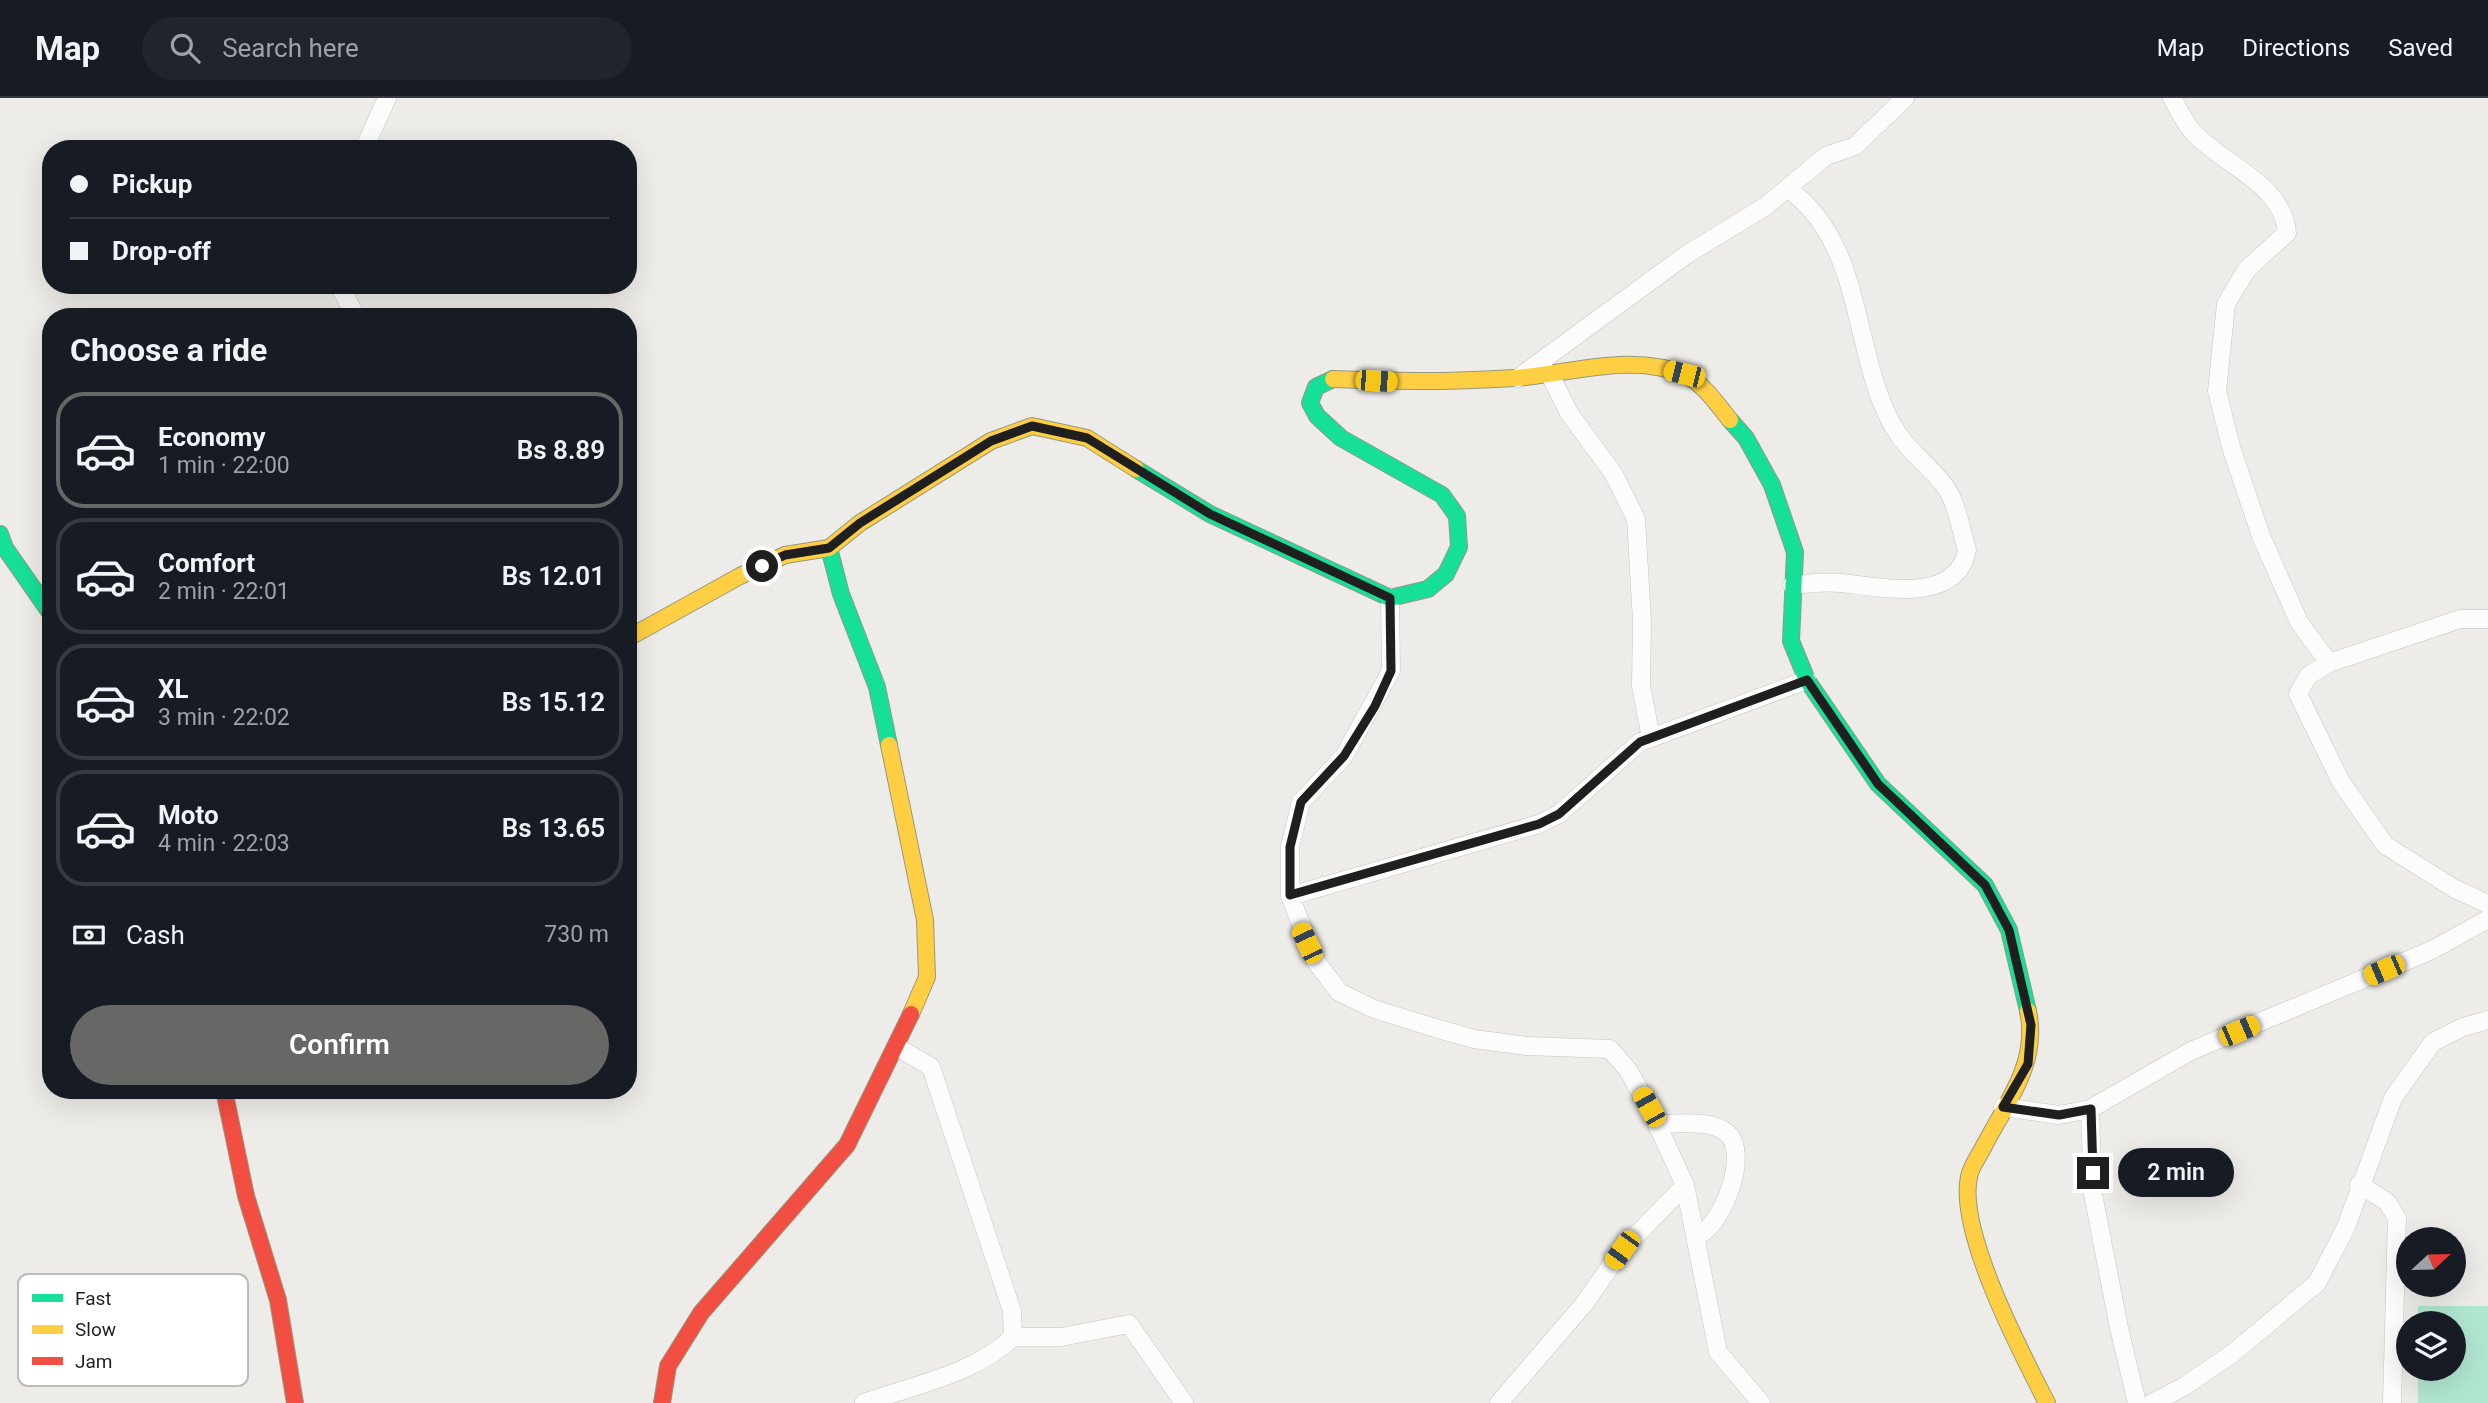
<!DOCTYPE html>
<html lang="en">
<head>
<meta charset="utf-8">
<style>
	:root { --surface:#171b24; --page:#20242c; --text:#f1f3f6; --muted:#9ea1a6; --line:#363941; --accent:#676765 }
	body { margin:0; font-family:Roboto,sans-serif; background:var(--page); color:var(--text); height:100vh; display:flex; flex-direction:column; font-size:26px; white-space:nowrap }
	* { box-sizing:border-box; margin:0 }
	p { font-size:23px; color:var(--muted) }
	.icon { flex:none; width:38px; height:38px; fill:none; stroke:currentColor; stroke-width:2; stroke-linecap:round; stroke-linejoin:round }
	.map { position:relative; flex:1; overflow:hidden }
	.side { position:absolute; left:42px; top:210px; width:595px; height:791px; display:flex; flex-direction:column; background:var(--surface); border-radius:28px; box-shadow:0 7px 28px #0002 }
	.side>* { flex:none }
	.banner { position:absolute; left:42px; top:42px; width:595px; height:154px; border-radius:28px; box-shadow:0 7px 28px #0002; display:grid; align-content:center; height:154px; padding:0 28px; background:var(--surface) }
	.needle { width:46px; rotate:68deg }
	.tools { position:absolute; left:2396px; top:1129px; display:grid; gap:14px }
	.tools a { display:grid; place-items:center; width:70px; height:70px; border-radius:50%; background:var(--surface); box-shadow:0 7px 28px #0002; font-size:35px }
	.end { position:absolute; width:32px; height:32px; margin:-16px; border:9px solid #1f1f1f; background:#fff; box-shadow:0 0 0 4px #fff }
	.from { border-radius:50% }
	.bubble { position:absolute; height:49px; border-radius:24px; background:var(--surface); box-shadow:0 7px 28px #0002; font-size:23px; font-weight:600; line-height:49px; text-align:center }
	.car { position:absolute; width:21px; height:42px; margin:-21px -10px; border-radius:9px; box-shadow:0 0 5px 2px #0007; background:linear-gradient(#f5c518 24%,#345 0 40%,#f5c518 0 76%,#345 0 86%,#f5c518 0) }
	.banner b { display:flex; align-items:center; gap:24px; height:66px; font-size:26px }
	.banner b+b { border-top:2px solid var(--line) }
	.banner i { width:18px; height:18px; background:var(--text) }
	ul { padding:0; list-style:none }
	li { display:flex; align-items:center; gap:21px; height:116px; margin:0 14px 10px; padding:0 14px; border:4px solid var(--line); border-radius:28px }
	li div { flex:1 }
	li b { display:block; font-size:26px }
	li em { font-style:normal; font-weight:600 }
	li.selected { border-color:var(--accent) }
	li>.icon { width:63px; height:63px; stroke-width:1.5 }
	h2 { padding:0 28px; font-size:32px; line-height:84px }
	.pay { display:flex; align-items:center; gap:18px; height:77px; padding:0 28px; font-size:26px }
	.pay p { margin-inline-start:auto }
	.cta { display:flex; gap:14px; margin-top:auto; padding:14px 28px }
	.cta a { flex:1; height:80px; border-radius:42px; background:var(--accent); color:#fff; font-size:28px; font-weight:600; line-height:80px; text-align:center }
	header { display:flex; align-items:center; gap:42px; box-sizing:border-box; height:98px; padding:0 35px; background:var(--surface); border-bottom:2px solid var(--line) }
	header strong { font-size:33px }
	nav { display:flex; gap:38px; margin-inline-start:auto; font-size:24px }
	.search { width:490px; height:63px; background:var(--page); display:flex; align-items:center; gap:18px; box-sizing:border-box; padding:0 24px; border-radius:38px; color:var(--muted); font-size:26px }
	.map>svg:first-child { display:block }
	.pitch { fill:#b1e7d0 }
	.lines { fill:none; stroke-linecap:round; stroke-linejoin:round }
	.street-casing { stroke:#c6c6c4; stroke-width:19 }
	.fast-casing { stroke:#96987f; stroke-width:18 }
	.slow-casing { stroke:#96987f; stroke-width:18 }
	.jam-casing { stroke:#96987f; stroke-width:18 }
	.street { stroke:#fcfcfc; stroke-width:18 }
	.fast { stroke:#16e098; stroke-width:16 }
	.slow { stroke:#ffcf43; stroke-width:16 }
	.jam { stroke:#f24e42; stroke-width:16 }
	.route { stroke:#1f1f1f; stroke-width:9 }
	.key { fill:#fff; stroke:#bcbcbc; stroke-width:2 }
	.key-label { font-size:19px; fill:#1f1f1f }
</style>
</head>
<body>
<header>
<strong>Map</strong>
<div class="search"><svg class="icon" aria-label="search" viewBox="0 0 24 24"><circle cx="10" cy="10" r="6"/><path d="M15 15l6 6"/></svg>Search here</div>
<nav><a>Map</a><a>Directions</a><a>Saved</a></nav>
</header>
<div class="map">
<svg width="2488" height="1305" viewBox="0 0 2488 1305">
	<rect width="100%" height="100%" fill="#edece8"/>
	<path class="pitch" d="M 2418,1208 L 2488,1208 L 2488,1305 L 2418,1305 L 2418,1271 L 2454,1270 L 2454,1225 L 2418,1225 Z"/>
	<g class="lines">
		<defs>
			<path id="street" d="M 2172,0 C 2178,11 2184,23 2192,33 C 2221,66 2284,86 2287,135 L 2247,171 L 2226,206 L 2217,293 L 2231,349 L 2261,438 L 2299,524 L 2329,565
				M 364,51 L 387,0
				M 1788,91 C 1859,141 1853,239 1885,312 C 1902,351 1920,357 1944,387 C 1957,403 1961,433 1967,452 C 1957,507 1880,489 1841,485 C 1825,483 1808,486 1792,487
				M 339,187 L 356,219
				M 1549,275 L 1569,315 L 1613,375 L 1636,421 L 1642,523 L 1641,588 L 1651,640
				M 1518,280 L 1686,157 L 1766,108 L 1826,58 L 1855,48 L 1905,0
				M 1390,500 L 1391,573 L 1344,658 L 1301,704 L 1290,749 L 1290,798 L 1315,862 L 1339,894 L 1374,911 L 1435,930 L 1474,941 L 1527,948 L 1610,951 L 1628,972 L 1649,1009 L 1685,1087 L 1718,1254 L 1761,1305
				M 2488,521 L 2460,521 L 2329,565 L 2308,578 L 2298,596 L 2341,684 L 2385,747 L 2455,791 L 2488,806
				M 1290,798 L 1539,726 L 1559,716 L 1640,644 L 1807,582
				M 897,949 L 931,969 L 1012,1213 L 1013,1239
				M 2003,1009 L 2059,1017 L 2090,1011 L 2191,953 L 2432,852 L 2488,821
				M 2090,1011 L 2093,1096 L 2119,1230 L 2137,1305
				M 1657,1026 C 1676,1026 1711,1021 1727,1035 C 1751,1056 1721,1131 1696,1138
				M 2359,1086 L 2387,1104 L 2397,1120 L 2392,1305
				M 864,1305 C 914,1287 975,1276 1013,1239 L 1061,1239 L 1129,1226 L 1184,1305
				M 1499,1305 L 1584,1206 L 1622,1152 L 1685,1087
				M 2152,1305 L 2185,1288 L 2233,1255 L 2317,1185 L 2346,1129 L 2393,1000 L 2433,944 L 2463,929 L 2488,922"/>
			<path id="fast" d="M 1730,322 L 1746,340 L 1772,387 L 1795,454 L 1791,543 L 1807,582 L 1878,686 L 1985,787 L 2009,832 L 2028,913
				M 1136,371 L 1210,416 L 1390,500 L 1428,491 L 1446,476 L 1459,449 L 1457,418 L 1442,397 L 1341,340 L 1317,318 L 1310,305 L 1316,289 L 1333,281
				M 0,436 L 5,450 L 51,516
				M 829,450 L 841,496 L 877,589 L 889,647"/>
			<path id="slow" d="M 1333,281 C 1394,284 1454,284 1515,280 C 1569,276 1633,254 1685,277 C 1704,286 1717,306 1730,322
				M 628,540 L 740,478 L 785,457 L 829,450 L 860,425 L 991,343 L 1032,328 L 1087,340 L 1136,371
				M 889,647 L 925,822 L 927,879 L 911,916
				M 2028,913 C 2039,963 2008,1003 1985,1046 C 1981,1055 1973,1065 1970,1075 C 1954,1128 2022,1256 2047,1305"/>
			<path id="jam" d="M 224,992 L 246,1098 L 278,1202 L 295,1305
				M 662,1305 L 668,1268 L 701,1215 L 847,1047 L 911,916"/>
		</defs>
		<use href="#street" class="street-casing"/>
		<use href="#fast" class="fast-casing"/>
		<use href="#slow" class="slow-casing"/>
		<use href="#jam" class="jam-casing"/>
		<use href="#street" class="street"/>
		<use href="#fast" class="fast"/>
		<use href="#slow" class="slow"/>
		<use href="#jam" class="jam"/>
	</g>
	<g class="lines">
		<path class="route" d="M 762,468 L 785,457 L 829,450 L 860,425 L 991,343 L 1032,328 L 1087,340 L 1210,416 L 1390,500 L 1391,573 L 1375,608 L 1344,658 L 1301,704 L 1290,749 L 1290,797 L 1539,726 L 1559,716 L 1640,644 L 1807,582 L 1878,686 L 1985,787 L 2009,832 L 2031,927 L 2028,966 L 2003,1009 L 2059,1017 L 2091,1011 L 2093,1075"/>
	</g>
	<rect x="18" y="1176" width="230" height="112" rx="10" class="key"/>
	<rect x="32" y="1196" width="31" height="8" fill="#16e098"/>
	<rect x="32" y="1227" width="31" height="9" fill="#ffcf43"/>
	<rect x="32" y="1259" width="31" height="8" fill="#f24e42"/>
	<g class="key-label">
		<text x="75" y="1207">Fast</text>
		<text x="75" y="1238">Slow</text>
		<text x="75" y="1270">Jam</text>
	</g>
</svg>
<div class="tools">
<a><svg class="needle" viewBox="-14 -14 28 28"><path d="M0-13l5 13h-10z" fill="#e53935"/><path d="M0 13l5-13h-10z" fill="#9ea1a6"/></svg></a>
<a><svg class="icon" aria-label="layers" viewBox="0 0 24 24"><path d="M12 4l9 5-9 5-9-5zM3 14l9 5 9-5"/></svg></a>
</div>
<i class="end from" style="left:762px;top:468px"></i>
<i class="end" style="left:2093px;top:1075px"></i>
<div class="bubble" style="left:2118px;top:1050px;width:116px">2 min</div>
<i class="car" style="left:1684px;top:276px;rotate:284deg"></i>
<i class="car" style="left:1376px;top:283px;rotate:93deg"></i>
<i class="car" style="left:1307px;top:845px;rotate:335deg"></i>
<i class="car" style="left:2384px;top:872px;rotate:247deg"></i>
<i class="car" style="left:2239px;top:933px;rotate:67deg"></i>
<i class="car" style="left:1649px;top:1009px;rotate:331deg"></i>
<i class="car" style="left:1622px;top:1152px;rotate:216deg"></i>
<div class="banner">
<b><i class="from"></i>Pickup</b>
<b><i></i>Drop-off</b>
</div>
<section class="side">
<h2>Choose a ride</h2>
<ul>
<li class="selected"><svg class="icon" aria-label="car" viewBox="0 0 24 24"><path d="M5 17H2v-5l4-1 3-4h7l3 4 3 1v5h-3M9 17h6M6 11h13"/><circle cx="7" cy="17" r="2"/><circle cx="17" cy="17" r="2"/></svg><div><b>Economy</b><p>1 min · 22:00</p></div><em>Bs 8.89</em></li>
<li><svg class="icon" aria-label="car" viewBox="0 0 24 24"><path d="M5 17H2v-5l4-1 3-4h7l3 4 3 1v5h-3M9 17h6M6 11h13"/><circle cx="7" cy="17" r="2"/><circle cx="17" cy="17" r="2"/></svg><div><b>Comfort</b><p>2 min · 22:01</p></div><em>Bs 12.01</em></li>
<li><svg class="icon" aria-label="car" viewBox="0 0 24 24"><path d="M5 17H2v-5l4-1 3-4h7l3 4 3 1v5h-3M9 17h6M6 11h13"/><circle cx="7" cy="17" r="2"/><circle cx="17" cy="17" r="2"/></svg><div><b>XL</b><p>3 min · 22:02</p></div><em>Bs 15.12</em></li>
<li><svg class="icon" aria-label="car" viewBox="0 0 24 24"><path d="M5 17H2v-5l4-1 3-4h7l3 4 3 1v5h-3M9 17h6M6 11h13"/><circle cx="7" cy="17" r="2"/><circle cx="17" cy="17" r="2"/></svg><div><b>Moto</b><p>4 min · 22:03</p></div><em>Bs 13.65</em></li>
</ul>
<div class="pay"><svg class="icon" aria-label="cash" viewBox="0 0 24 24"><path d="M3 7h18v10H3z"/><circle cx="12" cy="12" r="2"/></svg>Cash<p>730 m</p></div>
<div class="cta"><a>Confirm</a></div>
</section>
</div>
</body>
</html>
